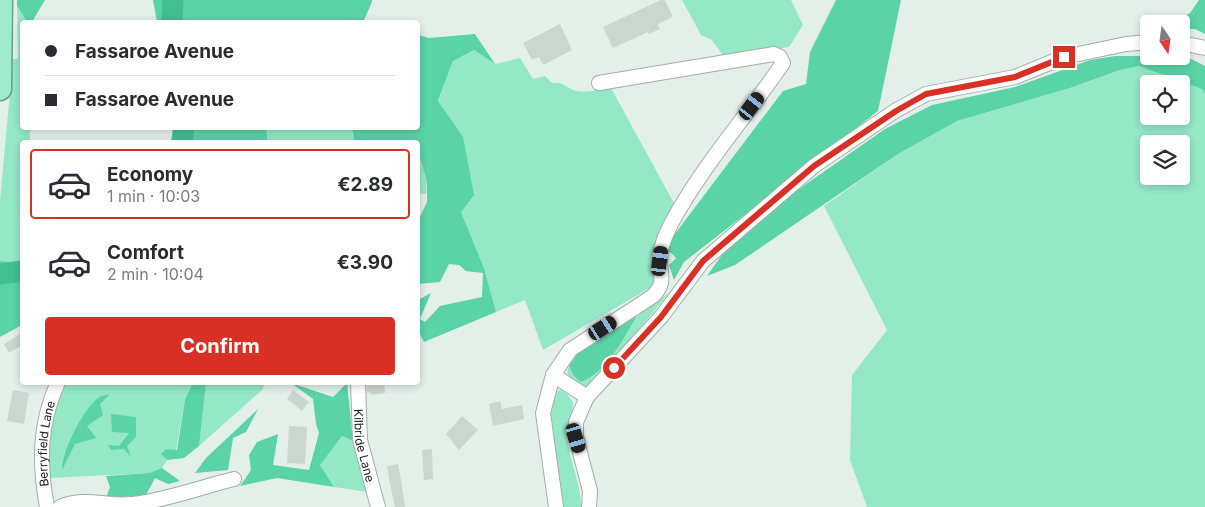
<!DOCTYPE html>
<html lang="en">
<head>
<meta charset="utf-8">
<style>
	:root { --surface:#fff; --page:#f7f7f7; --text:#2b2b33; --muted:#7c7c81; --line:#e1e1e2; --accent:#d93025 }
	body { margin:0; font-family:Inter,sans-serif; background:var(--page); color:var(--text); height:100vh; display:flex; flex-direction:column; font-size:19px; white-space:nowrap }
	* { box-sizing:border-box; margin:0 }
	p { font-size:16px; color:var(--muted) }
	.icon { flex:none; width:28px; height:28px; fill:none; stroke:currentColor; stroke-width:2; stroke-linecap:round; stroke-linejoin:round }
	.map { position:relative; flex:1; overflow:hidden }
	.drawer { position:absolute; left:20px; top:140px; width:400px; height:245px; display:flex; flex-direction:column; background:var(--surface); border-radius:5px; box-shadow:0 2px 8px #0003 }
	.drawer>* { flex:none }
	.hud { position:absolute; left:20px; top:20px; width:400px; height:110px; border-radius:5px; box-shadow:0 2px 8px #0003; display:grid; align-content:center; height:110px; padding:0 25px; background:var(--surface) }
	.needle { width:32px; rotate:167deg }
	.tools { position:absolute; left:1140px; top:15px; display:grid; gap:10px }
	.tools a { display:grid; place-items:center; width:50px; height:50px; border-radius:5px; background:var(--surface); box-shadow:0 2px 8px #0003; font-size:25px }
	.end { position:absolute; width:22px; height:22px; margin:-11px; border:6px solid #d93025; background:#fff; box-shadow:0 0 0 2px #fff }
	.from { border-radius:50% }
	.car { position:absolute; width:15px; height:30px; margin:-15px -8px; border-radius:6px; box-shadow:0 0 4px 1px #0007; background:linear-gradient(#222 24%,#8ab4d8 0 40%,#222 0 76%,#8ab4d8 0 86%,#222 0) }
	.hud b { display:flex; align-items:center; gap:18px; height:48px; font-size:19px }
	.hud b+b { border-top:1px solid var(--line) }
	.hud i { width:12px; height:12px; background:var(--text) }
	ul { padding:9px 0 0; list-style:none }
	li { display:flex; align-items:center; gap:15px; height:70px; margin:0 10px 8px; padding:0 15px; border:2px solid transparent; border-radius:5px }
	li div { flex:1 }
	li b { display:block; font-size:19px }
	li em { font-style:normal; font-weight:700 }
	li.active { border-color:var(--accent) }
	li>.icon { width:45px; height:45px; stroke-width:1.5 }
	.action { display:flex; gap:10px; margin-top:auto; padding:10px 25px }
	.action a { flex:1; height:58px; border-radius:5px; background:var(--accent); color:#fff; font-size:20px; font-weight:700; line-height:58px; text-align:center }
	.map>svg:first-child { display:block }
	.green { fill:#94e8c5; fill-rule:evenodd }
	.forest { fill:#5ad3a6 }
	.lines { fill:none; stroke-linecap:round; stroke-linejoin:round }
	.river { stroke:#41bf93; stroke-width:21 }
	.building { fill:#cad6d0 }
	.minor-casing { stroke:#a2aea8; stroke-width:16 }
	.trunk-casing { stroke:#63a188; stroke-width:25 }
	.minor { stroke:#fff; stroke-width:14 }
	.trunk { stroke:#9feacc; stroke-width:22 }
	.route { stroke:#d93025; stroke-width:6 }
	.labels { text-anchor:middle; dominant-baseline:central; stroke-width:5; stroke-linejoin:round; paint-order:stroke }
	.street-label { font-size:12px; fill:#202422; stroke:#e3f0ea }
</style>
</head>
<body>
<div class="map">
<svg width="1205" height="507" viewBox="0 0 1205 507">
	<rect width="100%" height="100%" fill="#e3f0ea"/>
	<path class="green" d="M 682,0 L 791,0 L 803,25 L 789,47 L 724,57 L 712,40 L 701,35 Z
		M 17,6 L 27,22 L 22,22 L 22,128 L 30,128 L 30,142 L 22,142 L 22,263 L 0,261 L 0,201 L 13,59 L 18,59 Z
		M 474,50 L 495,64 L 520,58 L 533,79 L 545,76 L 552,83 C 566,81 567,90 578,91 C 588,93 600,89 611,88 L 675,205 C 660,238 652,248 653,286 L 543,350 L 525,300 L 496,312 L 484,268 L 461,212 L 438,102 L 453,61 Z
		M 1139,66 L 1205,90 L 1205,507 L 867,507 L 850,460 L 852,375 L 887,330 L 824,206 L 898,154 L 957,121 L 1070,88 L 1120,70 ZM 1149,84 L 1181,84 L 1181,116 L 1149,116 ZM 1149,144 L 1181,144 L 1181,176 L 1149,176 Z
		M 266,128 L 350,128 L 353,131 L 354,142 L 268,142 Z
		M 419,150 L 427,181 L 426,194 L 418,193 Z
		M 669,293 L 615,358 L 587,387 C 578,387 569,380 567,372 L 569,366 L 573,375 L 581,382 C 612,372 617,336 638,316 C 647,307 659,300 669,293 Z
		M 66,383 L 193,383 L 185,400 L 176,450 L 166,449 L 162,454 L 167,460 L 162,468 L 149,473 L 50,478 C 50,445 48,412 66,383 Z
		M 206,383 L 264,383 L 263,389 L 199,446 Z
		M 560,390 L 567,394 L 573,402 C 573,417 565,429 568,445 C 572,466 581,486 581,507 L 560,507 C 555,470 544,428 556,391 Z
		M 342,436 L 353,441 L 367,492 L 334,487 L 319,465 Z"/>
	<path class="forest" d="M 17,0 L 45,0 L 32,22 L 27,22 L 17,6 Z
		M 153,0 L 372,0 L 372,2 L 363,22 L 157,22 Z
		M 836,0 L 901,0 L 878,111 L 684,262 L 674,280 L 669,265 L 676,258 L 665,247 L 783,91 L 806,84 L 810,52 Z
		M 1199,0 L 1205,0 L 1205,34 L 1195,29 L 1181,29 L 1181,24 L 1172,24 L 1190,13 Z
		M 475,34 L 495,64 L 474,50 L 453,61 L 438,101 L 463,137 L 474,195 L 461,212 L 484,268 L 496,312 L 424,342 L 418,330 L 418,300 L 431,293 L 420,319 L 425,322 L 440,306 L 482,297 L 483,273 L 466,271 L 459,265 L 449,264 L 440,282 L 418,284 L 418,221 L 427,202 L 427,181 L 418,151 L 418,142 L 354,142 L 353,131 L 350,128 L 418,128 L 418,35 L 429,38 Z
		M 1115,56 L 1185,56 L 1205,66 L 1205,93 L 1202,89 L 1139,66 L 1120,70 L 1070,88 L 957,121 L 898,154 L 735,265 L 707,276 L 724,252 L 792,194 L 885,129 L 932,105 L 1015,87 L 1090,60 Z
		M 173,128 L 266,128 L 268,142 L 171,142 Z
		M 0,261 L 22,263 L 22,325 L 0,337 Z
		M 637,316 C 623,338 607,373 581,382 L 573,375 L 569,366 L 578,353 Z
		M 193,382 L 206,383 L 199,446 L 184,458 L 167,460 L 161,454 L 166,449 L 177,450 L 185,400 Z
		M 291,383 L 333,397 L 347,383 L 353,441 L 342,436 L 320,465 L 334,487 L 277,478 L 240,486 L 251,470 L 249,455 L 257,442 L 278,434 L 273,465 L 309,470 L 319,433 L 316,424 L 313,399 Z
		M 110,394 L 100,404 L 103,415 L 87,426 L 96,438 L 75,444 L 62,470 C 62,451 83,409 99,397 C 101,396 107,395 110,394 Z
		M 258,409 L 246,432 L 233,438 L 228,470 L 195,473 L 206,458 Z
		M 111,414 L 136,417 L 136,437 L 127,446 L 131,457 L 124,449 L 111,450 L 108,445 L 119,446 L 129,433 L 112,432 Z
		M 162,468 L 180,481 L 168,484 L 155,478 L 146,495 L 106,498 L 110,487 L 106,476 L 149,473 Z"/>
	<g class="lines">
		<path class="river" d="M 172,22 L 173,0
			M 182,142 L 184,128
			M 0,274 L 22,271"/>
	</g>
	<path class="building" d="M 661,0 L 665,0 L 673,17 L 658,24 L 660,29 L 649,34 L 648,32 L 613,48 L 603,27 Z
		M 560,24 L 572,50 L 543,65 L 539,57 L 532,60 L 523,43 Z
		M 22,333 L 22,345 L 9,353 L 4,344 Z
		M 367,382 L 384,382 L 385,393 L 371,395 L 371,392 L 367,393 Z
		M 13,390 L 29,393 L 24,424 L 7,421 Z
		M 293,390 L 309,402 L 302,411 L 287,399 Z
		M 500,401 L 502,409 L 522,405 L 524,419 L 493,426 L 489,404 Z
		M 462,416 L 478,430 L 459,450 L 446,434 Z
		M 289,426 L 307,427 L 305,464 L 287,463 Z
		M 432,449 L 433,479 L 424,480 L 422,450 Z
		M 398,464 L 402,486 L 405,507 L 395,507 L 389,479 L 387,466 Z"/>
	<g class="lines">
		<defs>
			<g id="minor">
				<path d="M 1181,43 L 1205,48"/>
				<path d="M 553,375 L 587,397"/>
				<path id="s1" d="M 358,382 L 360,440 L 378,507"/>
				<path id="s2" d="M 47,507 C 39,463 39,424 58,382"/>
				<path d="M 60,507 C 85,496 107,507 133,504 C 167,500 201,487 234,479"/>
				<path d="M 556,507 L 543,413 L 553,375 L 570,350 L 653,296 C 665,284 661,277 660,262 C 659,248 666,234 672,222 C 703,165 747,116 783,63 L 780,57 L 774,54 L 599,83"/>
				<path d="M 589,507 L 590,491 L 576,437 L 576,422 L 587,397 L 661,317 L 703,261 L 814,166 L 895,111 L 926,94 L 1015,77 L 1064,57 L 1126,44 L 1149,42"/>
			</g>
			<path id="trunk" d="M 0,89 L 1,0"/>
		</defs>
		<use href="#minor" class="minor-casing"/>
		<use href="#trunk" class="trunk-casing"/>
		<use href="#minor" class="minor"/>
		<use href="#trunk" class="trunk"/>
	</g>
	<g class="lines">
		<path class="route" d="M 614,368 L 661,317 L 703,261 L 814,166 L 896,111 L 926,94 L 1015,77 L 1064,57"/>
	</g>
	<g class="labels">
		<g class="street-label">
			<text stroke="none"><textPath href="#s2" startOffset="64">Berryfield Lane</textPath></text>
			<text stroke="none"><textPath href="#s1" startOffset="64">Kilbride Lane</textPath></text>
		</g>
	</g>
</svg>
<div class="tools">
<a><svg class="needle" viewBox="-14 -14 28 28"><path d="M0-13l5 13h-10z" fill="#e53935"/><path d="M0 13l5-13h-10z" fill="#7c7c81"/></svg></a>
<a><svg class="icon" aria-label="locate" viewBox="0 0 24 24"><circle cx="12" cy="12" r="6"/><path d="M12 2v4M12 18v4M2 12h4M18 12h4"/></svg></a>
<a><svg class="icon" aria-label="layers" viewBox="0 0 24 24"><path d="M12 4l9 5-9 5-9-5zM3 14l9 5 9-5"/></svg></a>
</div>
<i class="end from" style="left:614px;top:368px"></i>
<i class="end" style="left:1064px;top:57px"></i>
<i class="car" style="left:752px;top:106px;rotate:37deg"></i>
<i class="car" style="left:660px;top:261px;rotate:7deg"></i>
<i class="car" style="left:603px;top:328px;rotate:57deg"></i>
<i class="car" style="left:576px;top:438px;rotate:163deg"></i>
<div class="hud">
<b><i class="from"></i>Fassaroe Avenue</b>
<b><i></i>Fassaroe Avenue</b>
</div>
<section class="drawer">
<ul>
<li class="active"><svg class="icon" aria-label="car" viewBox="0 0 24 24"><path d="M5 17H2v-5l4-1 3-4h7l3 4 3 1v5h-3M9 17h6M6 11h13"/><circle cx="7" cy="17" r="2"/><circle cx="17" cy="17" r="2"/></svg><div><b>Economy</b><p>1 min · 10:03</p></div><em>€2.89</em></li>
<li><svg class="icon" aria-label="car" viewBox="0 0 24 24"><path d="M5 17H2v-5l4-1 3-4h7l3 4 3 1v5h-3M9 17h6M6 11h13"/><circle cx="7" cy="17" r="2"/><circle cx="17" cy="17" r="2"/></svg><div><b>Comfort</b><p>2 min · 10:04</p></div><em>€3.90</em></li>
</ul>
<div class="action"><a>Confirm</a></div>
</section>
</div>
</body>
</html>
